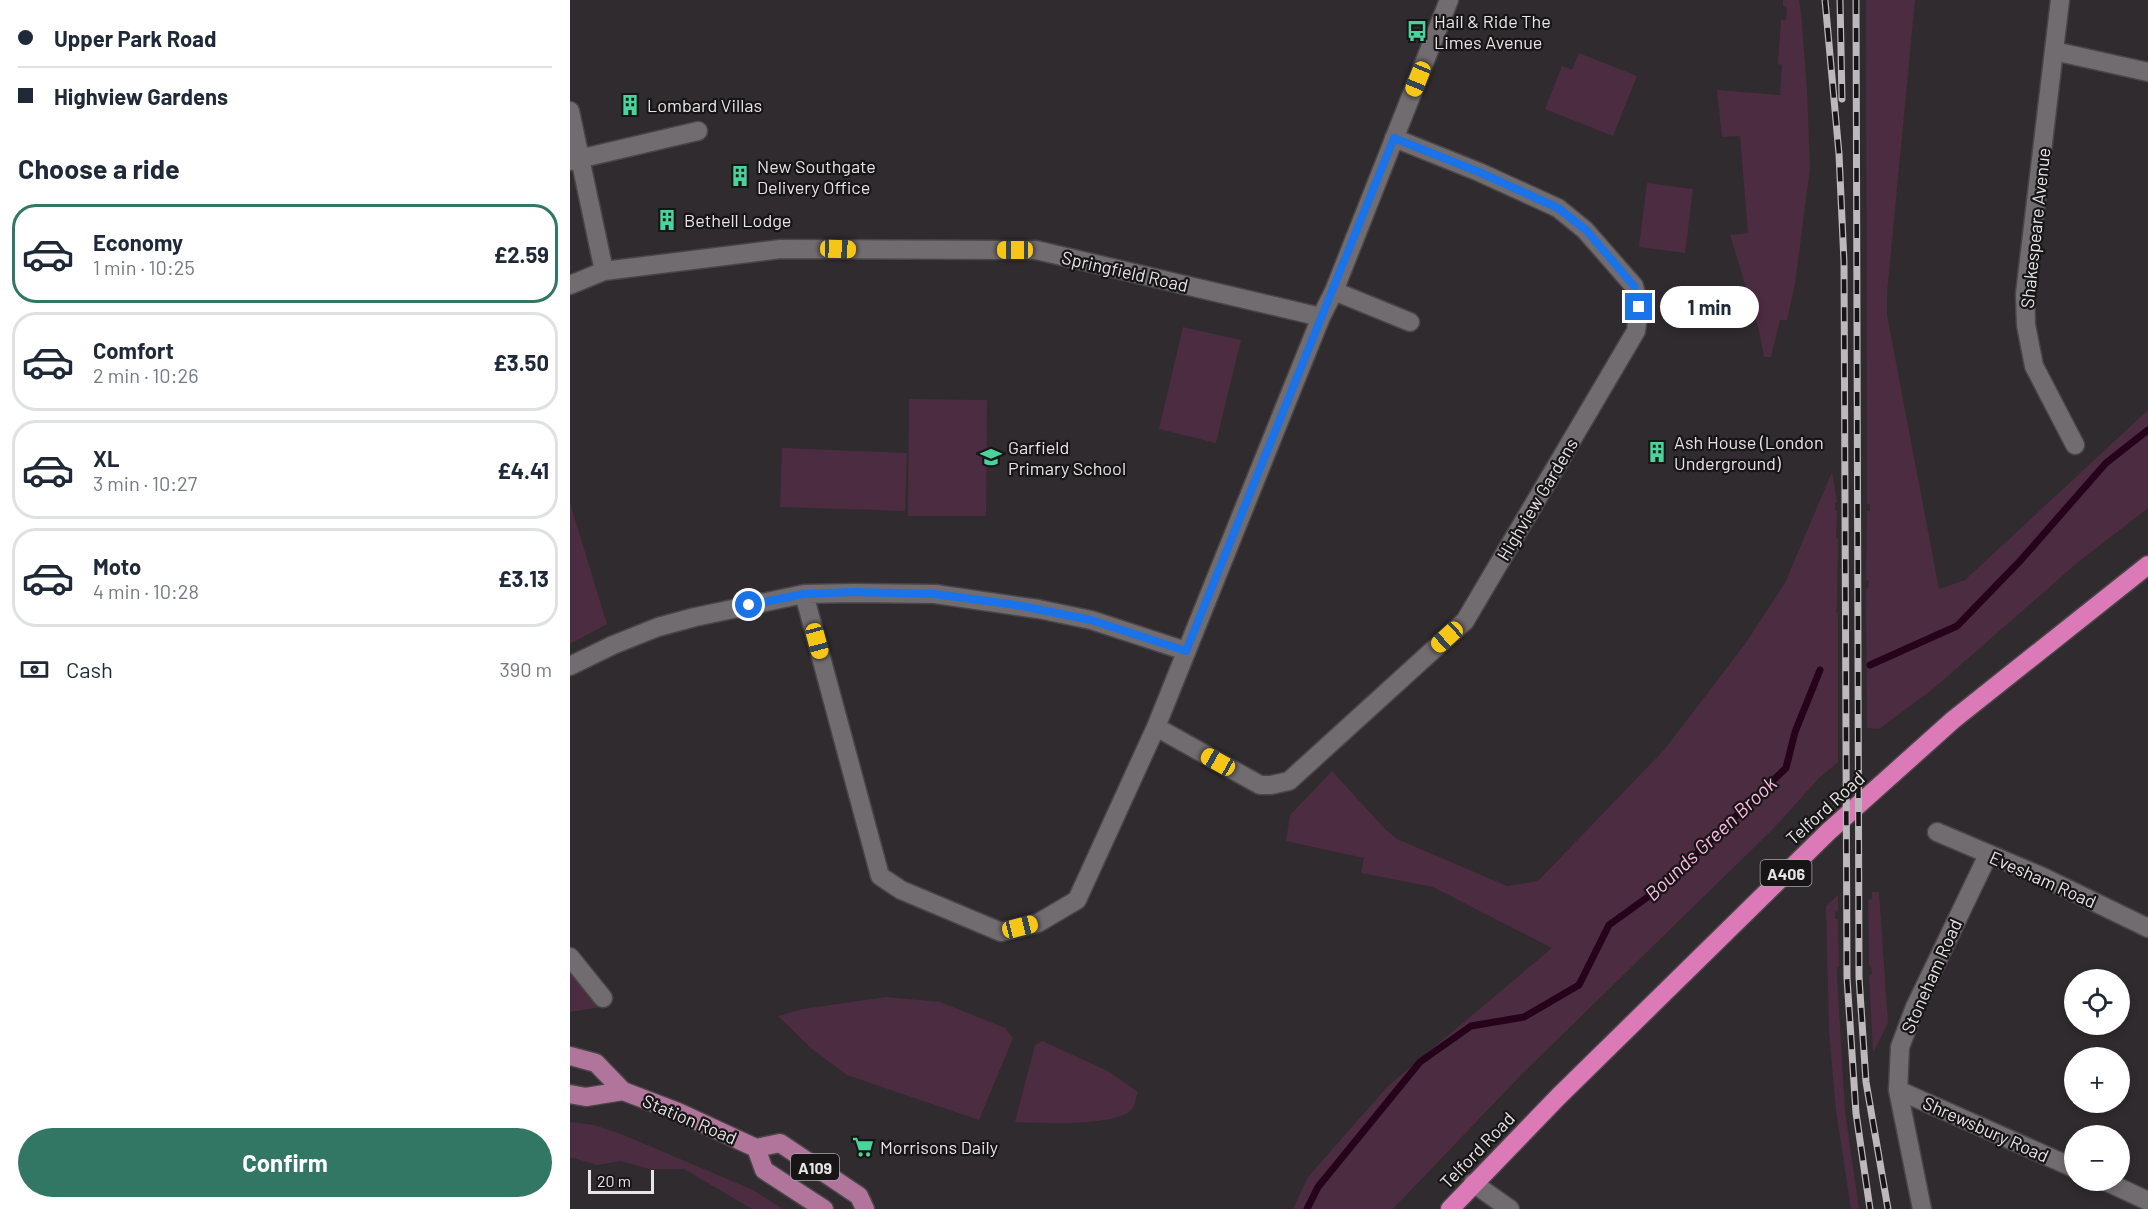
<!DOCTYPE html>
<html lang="en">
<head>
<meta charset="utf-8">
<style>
	:root { --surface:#fff; --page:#f6f6f7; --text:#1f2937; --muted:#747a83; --line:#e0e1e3; --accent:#327664 }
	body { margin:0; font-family:Barlow,sans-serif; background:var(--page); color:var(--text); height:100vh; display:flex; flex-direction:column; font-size:22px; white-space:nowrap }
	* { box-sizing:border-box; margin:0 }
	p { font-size:20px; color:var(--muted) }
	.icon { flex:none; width:33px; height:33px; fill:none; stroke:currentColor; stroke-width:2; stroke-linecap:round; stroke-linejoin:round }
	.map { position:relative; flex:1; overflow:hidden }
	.drawer { display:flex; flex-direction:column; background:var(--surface); width:570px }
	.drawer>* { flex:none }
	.top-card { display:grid; align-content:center; height:132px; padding:0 18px; background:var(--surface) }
	.fabs { position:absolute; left:1494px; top:969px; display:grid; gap:12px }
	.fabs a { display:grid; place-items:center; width:66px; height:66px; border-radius:50%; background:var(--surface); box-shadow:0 3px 9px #0003; font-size:30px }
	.scale { position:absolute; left:18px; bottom:15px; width:66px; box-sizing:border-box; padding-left:6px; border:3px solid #e7e4e6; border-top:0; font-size:16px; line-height:21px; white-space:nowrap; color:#e7e4e6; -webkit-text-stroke:4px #171516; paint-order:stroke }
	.end { position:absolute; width:27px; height:27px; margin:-14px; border:8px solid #1a73e8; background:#fff; box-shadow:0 0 0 3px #fff }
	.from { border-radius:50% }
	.bubble { position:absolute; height:42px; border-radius:21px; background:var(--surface); box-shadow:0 3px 9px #0003; font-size:20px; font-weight:700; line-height:42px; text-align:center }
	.car { position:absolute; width:18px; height:36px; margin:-18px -9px; border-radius:8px; box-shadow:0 0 4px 2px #0007; background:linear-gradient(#f5c518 24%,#345 0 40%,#f5c518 0 76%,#345 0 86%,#f5c518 0) }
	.top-card b { display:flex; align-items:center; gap:21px; height:57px; font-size:22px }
	.top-card b+b { border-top:2px solid var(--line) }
	.top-card i { width:15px; height:15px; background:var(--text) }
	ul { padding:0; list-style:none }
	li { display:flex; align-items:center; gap:18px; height:99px; margin:0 12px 9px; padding:0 6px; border:3px solid var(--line); border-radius:24px }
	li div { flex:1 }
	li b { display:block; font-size:22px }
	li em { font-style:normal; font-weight:700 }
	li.on { border-color:var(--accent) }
	li>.icon { width:54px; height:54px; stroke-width:1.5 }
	h2 { padding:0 18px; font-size:27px; line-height:72px }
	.pay { display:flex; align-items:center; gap:15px; height:66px; padding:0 18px; font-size:22px }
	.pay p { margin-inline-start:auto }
	.button { display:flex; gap:12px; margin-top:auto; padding:12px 18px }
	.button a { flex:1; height:69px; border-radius:36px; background:var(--accent); color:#fff; font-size:24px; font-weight:700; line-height:69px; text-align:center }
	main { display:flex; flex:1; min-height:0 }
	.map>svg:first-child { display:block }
	.green { fill:#4c2c40 }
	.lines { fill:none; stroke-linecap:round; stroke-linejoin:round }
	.stream { stroke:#26021b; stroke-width:7 }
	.street-casing { stroke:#4a4648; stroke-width:21 }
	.primary-casing { stroke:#4a4648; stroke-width:21 }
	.highway-casing { stroke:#4a4648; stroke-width:21 }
	.street { stroke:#716c6f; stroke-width:18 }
	.primary { stroke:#b1749b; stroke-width:18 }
	.highway { stroke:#dc7ab8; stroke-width:18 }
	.rail-casing { stroke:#bcb8bb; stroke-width:7 }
	.rail { stroke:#171516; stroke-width:4.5; stroke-dasharray:14; stroke-linecap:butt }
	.route { stroke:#1a73e8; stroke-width:8 }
	.labels { text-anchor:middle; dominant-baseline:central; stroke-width:4.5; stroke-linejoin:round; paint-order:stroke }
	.shield { fill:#171516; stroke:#a9a6a8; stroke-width:1.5 }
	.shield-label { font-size:16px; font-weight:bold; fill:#e7e4e6 }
	.poi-label { font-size:18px; fill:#e7e4e6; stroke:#171516; text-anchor:start }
	.street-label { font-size:18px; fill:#e7e4e6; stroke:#171516 }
	.water-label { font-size:20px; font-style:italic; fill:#ffb9e3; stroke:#171516 }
</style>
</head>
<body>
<main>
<section class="drawer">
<div class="top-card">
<b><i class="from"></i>Upper Park Road</b>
<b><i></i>Highview Gardens</b>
</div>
<h2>Choose a ride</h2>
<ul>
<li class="on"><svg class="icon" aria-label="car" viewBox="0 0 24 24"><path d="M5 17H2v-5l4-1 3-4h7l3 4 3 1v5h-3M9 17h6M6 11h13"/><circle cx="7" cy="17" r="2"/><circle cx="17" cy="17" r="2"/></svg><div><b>Economy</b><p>1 min · 10:25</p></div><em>£2.59</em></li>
<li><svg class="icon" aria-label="car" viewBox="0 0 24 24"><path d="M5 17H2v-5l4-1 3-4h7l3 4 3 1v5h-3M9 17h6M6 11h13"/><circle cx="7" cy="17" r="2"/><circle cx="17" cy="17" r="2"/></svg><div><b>Comfort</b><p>2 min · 10:26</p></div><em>£3.50</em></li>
<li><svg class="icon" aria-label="car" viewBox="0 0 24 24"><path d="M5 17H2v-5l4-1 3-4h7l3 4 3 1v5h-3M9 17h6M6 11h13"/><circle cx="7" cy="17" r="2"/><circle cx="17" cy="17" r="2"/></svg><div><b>XL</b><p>3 min · 10:27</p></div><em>£4.41</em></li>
<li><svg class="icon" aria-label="car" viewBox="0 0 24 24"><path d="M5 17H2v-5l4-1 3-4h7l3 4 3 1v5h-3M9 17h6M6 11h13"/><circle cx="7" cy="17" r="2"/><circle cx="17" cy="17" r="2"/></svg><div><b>Moto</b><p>4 min · 10:28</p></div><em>£3.13</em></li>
</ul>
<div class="pay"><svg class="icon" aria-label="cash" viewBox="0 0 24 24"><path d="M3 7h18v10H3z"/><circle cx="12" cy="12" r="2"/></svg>Cash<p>390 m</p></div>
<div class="button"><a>Confirm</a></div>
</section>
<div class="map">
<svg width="1578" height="1209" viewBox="0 0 1578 1209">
	<rect width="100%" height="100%" fill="#302b2e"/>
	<path class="green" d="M 1213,0 L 1229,0 L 1231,12 L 1237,90 L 1240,168 L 1225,284 L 1217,320 L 1210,320 L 1201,357 L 1194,357 L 1189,330 L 1160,235 L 1178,233 L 1170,136 L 1152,137 L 1147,90 L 1210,95 L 1212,65 L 1208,64 L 1211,20 L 1216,20 L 1217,7 L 1213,6 Z
		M 1296,0 L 1345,0 L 1317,293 L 1317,315 L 1369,589 L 1395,580 L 1578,410 L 1578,508 L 1507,563 L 1363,689 L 1309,729 L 1297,728 L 1296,589 L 1298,588 L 1299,581 L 1296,580 L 1297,511 L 1300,511 L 1300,504 L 1297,504 Z
		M 1009,53 L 1067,76 L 1043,136 L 975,109 L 992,66 L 1002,70 Z
		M 1077,183 L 1123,189 L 1115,253 L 1069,247 Z
		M 613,327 L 671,340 L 646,443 L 589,429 Z
		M 339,399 L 417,400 L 416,516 L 338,516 Z
		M 212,448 L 337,453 L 335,511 L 210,507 Z
		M 1262,472 L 1267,502 L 1265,503 L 1265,510 L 1267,511 L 1266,538 L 1268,539 L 1267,605 L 1266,612 L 1268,613 L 1268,762 L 1250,777 L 1204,828 L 951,1075 L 823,1209 L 723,1209 L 738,1177 L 818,1086 L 982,948 L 863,887 L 791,873 L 794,858 L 716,841 L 720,815 L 762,771 L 814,828 L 827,839 L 937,886 L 968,881 L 1094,750 L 1175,644 L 1215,583 Z
		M 0,503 L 37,624 L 0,644 Z
		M 1302,892 L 1309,892 L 1318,1023 L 1303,1053 L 1299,975 L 1302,974 L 1301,966 L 1299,965 L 1298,900 L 1302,899 Z
		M 1268,895 L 1268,911 L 1265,912 L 1265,919 L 1268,919 L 1269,967 L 1267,967 L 1267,976 L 1275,1111 L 1289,1209 L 1281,1209 L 1266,1111 L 1259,1031 L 1256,906 Z
		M 0,968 L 31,1007 L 0,1012 Z
		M 316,997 L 370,1002 L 435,1028 L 443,1038 L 409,1120 L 277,1075 L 242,1049 L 208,1016 L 233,1009 Z
		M 472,1041 L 538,1071 L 568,1092 C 566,1097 565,1106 561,1110 C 545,1127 469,1123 445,1122 L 465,1045 Z
		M 0,1122 L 24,1125 L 56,1136 L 183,1190 L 213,1209 L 182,1209 L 114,1169 L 79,1169 L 51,1161 L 27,1165 L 0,1157 Z"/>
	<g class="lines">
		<path class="stream" d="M 1300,665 L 1387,626 L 1450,561 L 1536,463 L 1578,430
			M 737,1209 L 748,1187 L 850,1062 L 901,1026 L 954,1017 L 1009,985 L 1039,925 L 1093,886 L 1216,768 L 1225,732 L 1250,670"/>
		<defs>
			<path id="street" d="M 1490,0 L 1455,294 L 1456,325 L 1464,366 L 1505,445
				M 1484,51 L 1578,72
				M 0,111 L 34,271
				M 0,161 L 128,131
				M 0,285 L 34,271 L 211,249 L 466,250 L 751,317
				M 764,291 L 840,322
				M 234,594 L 310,876 L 331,890 L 431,932 L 468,923 L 507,900 L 586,727 L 751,317 L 764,291 L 879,0
				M 0,666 L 43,645 L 88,627 L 125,617 L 234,594 L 285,593 L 365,594 L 468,609 L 521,620 L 616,651
				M 586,727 L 690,785 L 701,785 L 719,781 L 895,621 L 1066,331 L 1069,307 L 1064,286 L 1015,230 L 988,208 L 909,172 L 824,138
				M 1367,832 L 1473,877 L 1578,928
				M 0,957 L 33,998
				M 1328,1090 L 1504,1168
				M 1533,1180 L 1578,1201
				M 903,1183 L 940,1209
				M 1352,1209 L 1328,1090 L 1330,1047 L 1345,1007 L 1418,855"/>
			<path id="primary" d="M 0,1056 L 26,1063 L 53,1091 L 108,1112 L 186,1148 L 210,1143 L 289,1196 L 295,1209
				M 0,1094 L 16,1097 L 53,1091
				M 186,1148 L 194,1170 L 254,1209"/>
			<path id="highway" d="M 880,1209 L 989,1096 L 1258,832 L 1383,720 L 1578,565"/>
		</defs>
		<use href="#street" class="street-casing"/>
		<use href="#primary" class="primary-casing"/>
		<use href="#highway" class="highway-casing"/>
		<use href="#street" class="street"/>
		<use href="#primary" class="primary"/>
		<use href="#highway" class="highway"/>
		<defs>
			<path id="rail" d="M 1255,0 L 1269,154 L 1274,262 L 1277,978 L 1286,1113 L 1300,1209
				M 1270,0 L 1272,99
				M 1286,0 L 1289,977 L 1296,1082 L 1318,1209"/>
		</defs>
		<use href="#rail" class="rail-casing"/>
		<use href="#rail" class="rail"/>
	</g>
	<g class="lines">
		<path class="route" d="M 179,605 L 234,594 L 285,592 L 365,594 L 446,605 L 521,620 L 616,651 L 824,138 L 909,172 L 988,208 L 1016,230 L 1064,286 L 1069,307"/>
	</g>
	<defs>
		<symbol id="bus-bare" viewBox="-9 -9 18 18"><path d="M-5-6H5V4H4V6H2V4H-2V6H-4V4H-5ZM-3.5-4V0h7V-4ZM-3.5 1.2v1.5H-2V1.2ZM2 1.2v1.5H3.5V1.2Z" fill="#4ad49c" stroke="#171516" stroke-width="2.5" paint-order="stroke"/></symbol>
		<symbol id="building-bare" viewBox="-9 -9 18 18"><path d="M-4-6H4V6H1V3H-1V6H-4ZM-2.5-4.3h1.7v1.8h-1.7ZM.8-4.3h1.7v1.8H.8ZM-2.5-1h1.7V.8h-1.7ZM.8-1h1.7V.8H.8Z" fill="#4ad49c" stroke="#171516" stroke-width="2.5" paint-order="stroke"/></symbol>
		<symbol id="school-bare" viewBox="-9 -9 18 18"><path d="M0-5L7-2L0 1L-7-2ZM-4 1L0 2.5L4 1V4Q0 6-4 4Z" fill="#4ad49c" stroke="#171516" stroke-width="2.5" paint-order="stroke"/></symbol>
		<symbol id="supermarket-bare" viewBox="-9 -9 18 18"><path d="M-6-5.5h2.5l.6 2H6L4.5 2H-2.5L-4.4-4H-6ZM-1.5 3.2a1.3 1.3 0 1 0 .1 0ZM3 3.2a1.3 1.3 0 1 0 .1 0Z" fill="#4ad49c" stroke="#171516" stroke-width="2.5" paint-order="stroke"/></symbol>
	</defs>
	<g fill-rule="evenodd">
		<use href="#bus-bare" x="832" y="16" width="30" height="30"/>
		<use href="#building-bare" x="45" y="90" width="30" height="30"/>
		<use href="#building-bare" x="155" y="161" width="30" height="30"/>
		<use href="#building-bare" x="82" y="205" width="30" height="30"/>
		<use href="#building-bare" x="1072" y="437" width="30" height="30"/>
		<use href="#school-bare" x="406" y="442" width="30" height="30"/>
		<use href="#supermarket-bare" x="278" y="1132" width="30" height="30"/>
	</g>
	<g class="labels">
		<g class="shield">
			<rect x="1190.5" y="860" width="51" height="26" rx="4.5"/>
			<rect x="221" y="1154" width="48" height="26" rx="4.5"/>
		</g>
		<g class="shield-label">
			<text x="1216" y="873">A406</text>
			<text x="245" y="1167">A109</text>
		</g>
		<g class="poi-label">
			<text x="864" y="21">Hail &amp; Ride The<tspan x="864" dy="21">Limes Avenue</tspan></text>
			<text x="77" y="105">Lombard Villas</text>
			<text x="187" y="166">New Southgate<tspan x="187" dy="21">Delivery Office</tspan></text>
			<text x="114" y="220">Bethell Lodge</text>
			<text x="1104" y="442">Ash House (London<tspan x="1104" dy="21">Underground)</tspan></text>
			<text x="438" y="447">Garfield<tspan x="438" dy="21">Primary School</tspan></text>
			<text x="310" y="1147">Morrisons Daily</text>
		</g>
		<g class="street-label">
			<text transform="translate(1465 228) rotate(-84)">Shakespeare Avenue</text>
			<text transform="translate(555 271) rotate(13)">Springfield Road</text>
			<text transform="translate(967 499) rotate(-59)">Highview Gardens</text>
			<text transform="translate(1255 808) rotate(-42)">Telford Road</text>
			<text transform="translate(1473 879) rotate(24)">Evesham Road</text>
			<text transform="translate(1361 976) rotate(-66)">Stoneham Road</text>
			<text transform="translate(120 1119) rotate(23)">Station Road</text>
			<text transform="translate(1416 1129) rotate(24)">Shrewsbury Road</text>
			<text transform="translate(907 1150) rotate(-46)">Telford Road</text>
		</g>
		<g class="water-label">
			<text transform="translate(1140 838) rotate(-43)">Bounds Green Brook</text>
		</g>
	</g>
</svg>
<div class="fabs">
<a><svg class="icon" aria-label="locate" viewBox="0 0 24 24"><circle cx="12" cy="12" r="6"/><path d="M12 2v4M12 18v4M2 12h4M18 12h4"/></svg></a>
<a>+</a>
<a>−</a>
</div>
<div class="scale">20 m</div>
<i class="end from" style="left:179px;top:605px"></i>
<i class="end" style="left:1069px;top:307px"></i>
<div class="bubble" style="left:1090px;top:286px;width:99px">1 min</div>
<i class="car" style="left:848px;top:79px;rotate:202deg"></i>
<i class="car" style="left:268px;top:249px;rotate:92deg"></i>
<i class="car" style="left:445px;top:250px;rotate:270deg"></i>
<i class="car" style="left:877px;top:637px;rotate:228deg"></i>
<i class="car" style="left:247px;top:641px;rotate:165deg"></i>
<i class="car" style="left:648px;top:762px;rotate:299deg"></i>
<i class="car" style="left:450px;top:927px;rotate:76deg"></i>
</div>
</main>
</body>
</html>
